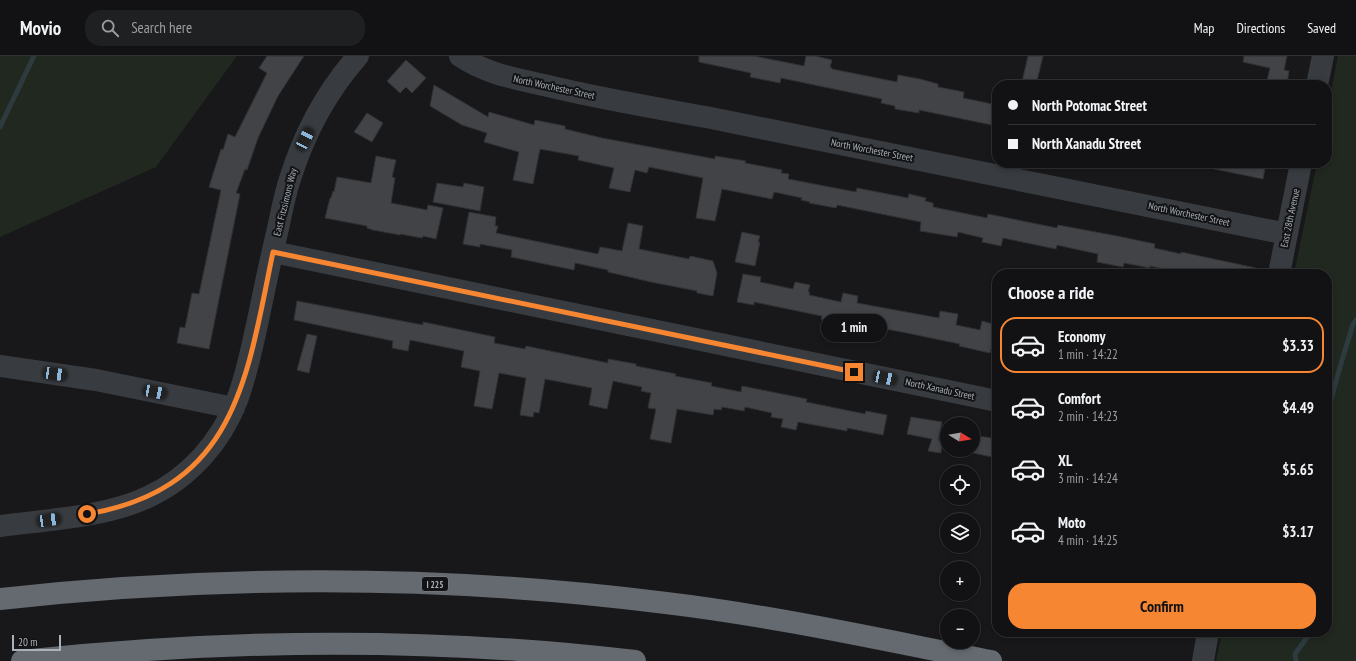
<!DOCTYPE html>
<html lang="en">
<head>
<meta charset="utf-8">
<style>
	:root { --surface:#121214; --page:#1f2022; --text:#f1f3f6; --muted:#9c9ea0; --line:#313234; --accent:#f78632 }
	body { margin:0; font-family:"PT Sans Narrow",sans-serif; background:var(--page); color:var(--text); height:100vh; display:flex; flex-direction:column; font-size:15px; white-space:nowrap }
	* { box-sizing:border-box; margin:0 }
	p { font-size:13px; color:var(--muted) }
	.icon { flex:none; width:22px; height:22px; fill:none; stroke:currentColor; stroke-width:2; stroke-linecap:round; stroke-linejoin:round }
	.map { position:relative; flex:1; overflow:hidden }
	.details { position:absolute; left:992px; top:213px; width:340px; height:368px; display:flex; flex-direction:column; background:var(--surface); border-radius:16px; box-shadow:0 2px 6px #0003,0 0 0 1px var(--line) }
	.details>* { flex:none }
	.guide { position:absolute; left:992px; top:24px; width:340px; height:88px; border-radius:16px; box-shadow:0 2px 6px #0003,0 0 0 1px var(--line); display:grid; align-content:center; height:88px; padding:0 16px; background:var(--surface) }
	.needle { width:26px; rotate:101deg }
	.tools { position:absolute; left:940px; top:361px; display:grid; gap:8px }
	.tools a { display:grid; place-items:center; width:40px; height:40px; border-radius:50%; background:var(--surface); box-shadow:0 2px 6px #0003,0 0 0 1px var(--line); font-size:20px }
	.scale { position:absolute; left:12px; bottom:10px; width:49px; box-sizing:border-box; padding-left:4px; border:2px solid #a9b2ba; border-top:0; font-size:11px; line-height:14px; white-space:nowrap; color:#a9b2ba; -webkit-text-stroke:3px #131315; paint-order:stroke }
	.end { position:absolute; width:18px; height:18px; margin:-9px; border:5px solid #f78632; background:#111; box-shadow:0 0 0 2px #111 }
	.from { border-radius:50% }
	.bubble { position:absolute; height:28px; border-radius:14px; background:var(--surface); box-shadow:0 2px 6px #0003,0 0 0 1px var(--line); font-size:13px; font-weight:600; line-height:28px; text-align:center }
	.car { position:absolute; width:12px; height:24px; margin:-12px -6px; border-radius:5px; box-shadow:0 0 3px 1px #0007; background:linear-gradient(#222 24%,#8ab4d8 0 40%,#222 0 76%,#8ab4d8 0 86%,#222 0) }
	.guide b { display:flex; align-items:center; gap:14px; height:38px; font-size:15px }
	.guide b+b { border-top:1px solid var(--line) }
	.guide i { width:10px; height:10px; background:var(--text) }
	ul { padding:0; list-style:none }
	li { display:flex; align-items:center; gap:12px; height:56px; margin:0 8px 6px; padding:0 8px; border:2px solid transparent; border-radius:16px }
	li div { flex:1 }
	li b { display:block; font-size:15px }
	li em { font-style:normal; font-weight:600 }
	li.active { border-color:var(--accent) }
	li>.icon { width:36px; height:36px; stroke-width:1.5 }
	h2 { padding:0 16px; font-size:18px; line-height:48px }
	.button { display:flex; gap:8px; margin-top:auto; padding:8px 16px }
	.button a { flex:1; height:46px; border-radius:16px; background:var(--accent); color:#111; font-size:16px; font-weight:600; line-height:46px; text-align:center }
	header { display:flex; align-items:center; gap:24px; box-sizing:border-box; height:56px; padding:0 20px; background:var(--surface); border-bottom:1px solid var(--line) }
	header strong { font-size:19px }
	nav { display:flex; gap:22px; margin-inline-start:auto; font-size:14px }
	.search { width:280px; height:36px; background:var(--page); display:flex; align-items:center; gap:10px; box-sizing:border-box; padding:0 14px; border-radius:16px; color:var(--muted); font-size:15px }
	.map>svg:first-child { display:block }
	.green { fill:#20281f }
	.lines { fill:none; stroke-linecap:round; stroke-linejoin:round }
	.stream { stroke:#2d3b3e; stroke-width:5 }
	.building { fill:#424347; stroke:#313236 }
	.minor { stroke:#383b3f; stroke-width:22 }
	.highway { stroke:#646a70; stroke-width:22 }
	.route { stroke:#f78632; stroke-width:5 }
	.labels { text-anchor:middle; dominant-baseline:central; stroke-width:4; stroke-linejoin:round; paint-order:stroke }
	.shield { fill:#131315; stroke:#7c8288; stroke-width:1 }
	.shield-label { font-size:9px; font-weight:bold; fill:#a9b2ba }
	.street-label { font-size:10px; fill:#a9b2ba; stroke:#131315 }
</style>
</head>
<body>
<header>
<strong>Movio</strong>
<div class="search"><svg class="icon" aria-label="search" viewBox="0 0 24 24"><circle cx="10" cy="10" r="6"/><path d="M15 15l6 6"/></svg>Search here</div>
<nav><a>Map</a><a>Directions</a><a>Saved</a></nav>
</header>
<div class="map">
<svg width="1356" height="605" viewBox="0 0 1356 605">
	<rect width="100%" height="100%" fill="#18181a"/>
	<path class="green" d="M 0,0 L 237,0 L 156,111 L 0,181 Z
		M 1338,0 L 1356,0 L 1356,605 L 1216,605 L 1222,576 L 1327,576 L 1327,218 L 1294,218 L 1317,107 L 1327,107 L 1327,56 Z"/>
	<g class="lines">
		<path class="stream" d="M 0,71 L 34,0
			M 1327,362 C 1333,330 1344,299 1353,268 L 1356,264
			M 1296,605 L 1295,598 L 1308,580 L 1309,576"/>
	</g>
	<path class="building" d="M 267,0 L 304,0 L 278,40 L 258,82 L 247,114 L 245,113 L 236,137 L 240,138 L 209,293 L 177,287 L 180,271 L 185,272 L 192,237 L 199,238 L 221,134 L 209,131 L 221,93 L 223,94 L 228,78 L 235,81 L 267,17 L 259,12 Z
		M 699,0 L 754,0 L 804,10 L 806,0 L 815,0 L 832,4 L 830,11 L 832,12 L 832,13 L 897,26 L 898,19 L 920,23 L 938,28 L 938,31 L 964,36 L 963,42 L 997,49 L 997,70 L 919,54 L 919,57 L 895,53 L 895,50 L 881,47 L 882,43 L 781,22 L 780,27 L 750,21 L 751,17 L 699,6 Z
		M 1028,0 L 1043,0 L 1036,29 L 1022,26 Z
		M 1244,0 L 1287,0 L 1284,14 L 1289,15 L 1287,29 L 1266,29 L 1270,12 L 1243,6 Z
		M 406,4 L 426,22 L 412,37 L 406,31 L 400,37 L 387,25 Z
		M 434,29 L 488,61 L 489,56 L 534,69 L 535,64 L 565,70 L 565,73 L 602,82 L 715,103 L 715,100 L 746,105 L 745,107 L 782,114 L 781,117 L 789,118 L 788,123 L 814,128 L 856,136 L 857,132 L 908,142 L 909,138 L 926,142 L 925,145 L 933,147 L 933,151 L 987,162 L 988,158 L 1057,172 L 1058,169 L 1117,180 L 1155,188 L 1154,192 L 1181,198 L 1181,196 L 1256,212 L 1256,218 L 1177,218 L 1177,216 L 1150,210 L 1150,212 L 1124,207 L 1123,211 L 1097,206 L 1098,198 L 1057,189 L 1056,193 L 1003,182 L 1001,190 L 982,186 L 983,182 L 958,176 L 957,181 L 920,175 L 921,166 L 837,149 L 836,152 L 809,147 L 810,146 L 801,144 L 802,142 L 774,136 L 772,143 L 722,133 L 715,165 L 696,162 L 703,122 L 649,111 L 647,117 L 635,114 L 630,136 L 609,132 L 614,112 L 578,104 L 579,100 L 540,93 L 533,128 L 513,124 L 519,96 L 484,86 L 487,77 L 462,69 L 430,50 Z
		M 367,57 L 383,67 L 372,86 L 354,76 Z
		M 376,100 L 396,104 L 392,121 L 395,122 L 391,147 L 427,154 L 428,149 L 443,152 L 436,183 L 423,180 L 422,182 L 400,178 L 400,179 L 373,174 L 367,172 L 367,170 L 325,162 L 330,142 L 331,142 L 333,135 L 334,136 L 337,121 L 371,127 Z
		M 1215,107 L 1266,107 L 1263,123 L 1214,113 Z
		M 437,127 L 463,131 L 464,127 L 484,131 L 480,155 L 433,146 Z
		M 469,156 L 496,161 L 495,170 L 498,170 L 496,177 L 598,198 L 600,191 L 622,195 L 628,167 L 643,170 L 639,193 L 689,203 L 690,200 L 713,205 L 717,217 L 713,240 L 697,237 L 697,235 L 651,226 L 608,216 L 608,214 L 575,207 L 574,214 L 511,201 L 512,194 L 480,188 L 480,191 L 463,188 Z
		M 742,176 L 760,180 L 758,186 L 760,186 L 755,210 L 735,206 Z
		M 743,218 L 761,221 L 760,226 L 793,233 L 795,226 L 810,229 L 808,236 L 810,236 L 809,239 L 841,246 L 843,237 L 858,240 L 857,247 L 939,262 L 940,255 L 958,258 L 956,269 L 980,274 L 982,265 L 997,269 L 997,291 L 992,290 L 990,297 L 959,290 L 960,288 L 902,276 L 853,267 L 852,269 L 839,267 L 821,263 L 822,260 L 754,246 L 754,249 L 737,246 Z
		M 297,245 L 423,269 L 423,266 L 433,268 L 495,281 L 494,287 L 525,293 L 526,290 L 608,307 L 608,303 L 636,308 L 636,310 L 676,318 L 675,320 L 712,327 L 711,330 L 741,336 L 742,330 L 807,343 L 806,346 L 865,358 L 866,355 L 887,359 L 883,379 L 847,372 L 847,375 L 798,366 L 796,374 L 781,371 L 783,363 L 771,361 L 772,357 L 745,351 L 744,355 L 722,351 L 721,354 L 714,353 L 713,359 L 677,353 L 671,387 L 650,383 L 656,353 L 648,352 L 651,337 L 641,335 L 642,331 L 613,325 L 607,353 L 589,349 L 592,332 L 545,323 L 539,357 L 534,356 L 533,361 L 520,359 L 526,322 L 499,317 L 492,353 L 474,350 L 480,315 L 461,311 L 464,295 L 410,284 L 408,295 L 392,292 L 393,285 L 294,264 Z
		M 307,278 L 317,280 L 309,317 L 297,314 Z
		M 911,361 L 942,366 L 938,384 L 942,385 L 941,397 L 928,395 L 932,383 L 907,378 Z
		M 973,379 L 997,383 L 997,402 L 973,397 Z"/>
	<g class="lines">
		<path class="minor" d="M 460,0 C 486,18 517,23 548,30 C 602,43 656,52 711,62 C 903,100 1095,139 1287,178
			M 1317,29 L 1323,0
			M 273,196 L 997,345
			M 1279,218 L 1301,107
			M 0,310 L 96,324 L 234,352
			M 0,470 C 46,464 107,461 148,441 C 189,422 221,386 237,344 C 247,318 252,291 258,264 C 264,235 270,206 277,177 C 281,159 284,141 290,123 C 304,78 327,35 358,0
			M 1203,605 L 1208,576"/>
		<path class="highway" d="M 0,543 C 220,519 446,519 666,547 C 775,560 883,584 991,605
			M 22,605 C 225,583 432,581 635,605"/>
	</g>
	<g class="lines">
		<path class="route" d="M 87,458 C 237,433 247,321 273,196 L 854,316"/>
	</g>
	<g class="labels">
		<rect class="shield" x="422" y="521" width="26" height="14" rx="3"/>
		<g class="shield-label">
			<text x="435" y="528">I 225</text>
		</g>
		<g class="street-label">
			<text transform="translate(554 31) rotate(12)">North Worchester Street</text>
			<text transform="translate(872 94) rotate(11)">North Worchester Street</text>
			<text transform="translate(285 146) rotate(-76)">East Fitzsimons Way</text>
			<text transform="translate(1189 158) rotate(12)">North Worchester Street</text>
			<text transform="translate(1290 162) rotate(-78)">East 28th Avenue</text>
			<text transform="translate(940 333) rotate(12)">North Xanadu Street</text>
		</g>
	</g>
</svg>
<div class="tools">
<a><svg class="needle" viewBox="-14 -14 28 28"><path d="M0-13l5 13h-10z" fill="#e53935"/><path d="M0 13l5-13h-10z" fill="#9c9ea0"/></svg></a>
<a><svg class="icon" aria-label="locate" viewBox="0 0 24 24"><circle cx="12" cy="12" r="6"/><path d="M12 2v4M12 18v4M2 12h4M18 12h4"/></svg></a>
<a><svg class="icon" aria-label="layers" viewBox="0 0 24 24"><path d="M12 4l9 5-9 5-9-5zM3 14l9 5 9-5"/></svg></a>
<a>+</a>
<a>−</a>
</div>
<div class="scale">20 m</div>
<i class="end from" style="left:87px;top:458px"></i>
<i class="end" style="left:854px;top:316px"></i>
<div class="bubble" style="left:821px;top:258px;width:66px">1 min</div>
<i class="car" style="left:305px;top:83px;rotate:27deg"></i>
<i class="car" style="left:55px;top:318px;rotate:98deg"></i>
<i class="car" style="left:885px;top:322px;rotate:102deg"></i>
<i class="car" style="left:155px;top:336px;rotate:101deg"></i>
<i class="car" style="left:49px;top:464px;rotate:82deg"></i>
<div class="guide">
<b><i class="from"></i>North Potomac Street</b>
<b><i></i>North Xanadu Street</b>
</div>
<section class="details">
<h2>Choose a ride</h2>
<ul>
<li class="active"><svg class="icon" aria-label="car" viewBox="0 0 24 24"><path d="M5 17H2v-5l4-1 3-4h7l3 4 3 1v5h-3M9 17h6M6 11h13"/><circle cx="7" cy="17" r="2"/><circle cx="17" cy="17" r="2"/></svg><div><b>Economy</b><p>1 min · 14:22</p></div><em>$3.33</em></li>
<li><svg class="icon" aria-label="car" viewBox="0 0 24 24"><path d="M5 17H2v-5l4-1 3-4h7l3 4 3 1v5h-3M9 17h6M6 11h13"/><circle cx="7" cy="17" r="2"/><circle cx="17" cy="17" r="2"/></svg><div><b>Comfort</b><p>2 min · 14:23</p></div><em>$4.49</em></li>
<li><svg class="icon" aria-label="car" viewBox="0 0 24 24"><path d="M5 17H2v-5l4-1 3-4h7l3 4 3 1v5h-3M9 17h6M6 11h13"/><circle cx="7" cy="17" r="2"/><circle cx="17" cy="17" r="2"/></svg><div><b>XL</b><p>3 min · 14:24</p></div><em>$5.65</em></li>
<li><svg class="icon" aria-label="car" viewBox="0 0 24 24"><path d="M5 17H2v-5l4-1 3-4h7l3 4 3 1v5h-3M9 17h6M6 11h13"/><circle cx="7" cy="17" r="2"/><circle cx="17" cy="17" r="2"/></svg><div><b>Moto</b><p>4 min · 14:25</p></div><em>$3.17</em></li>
</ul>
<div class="button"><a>Confirm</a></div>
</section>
</div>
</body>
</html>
